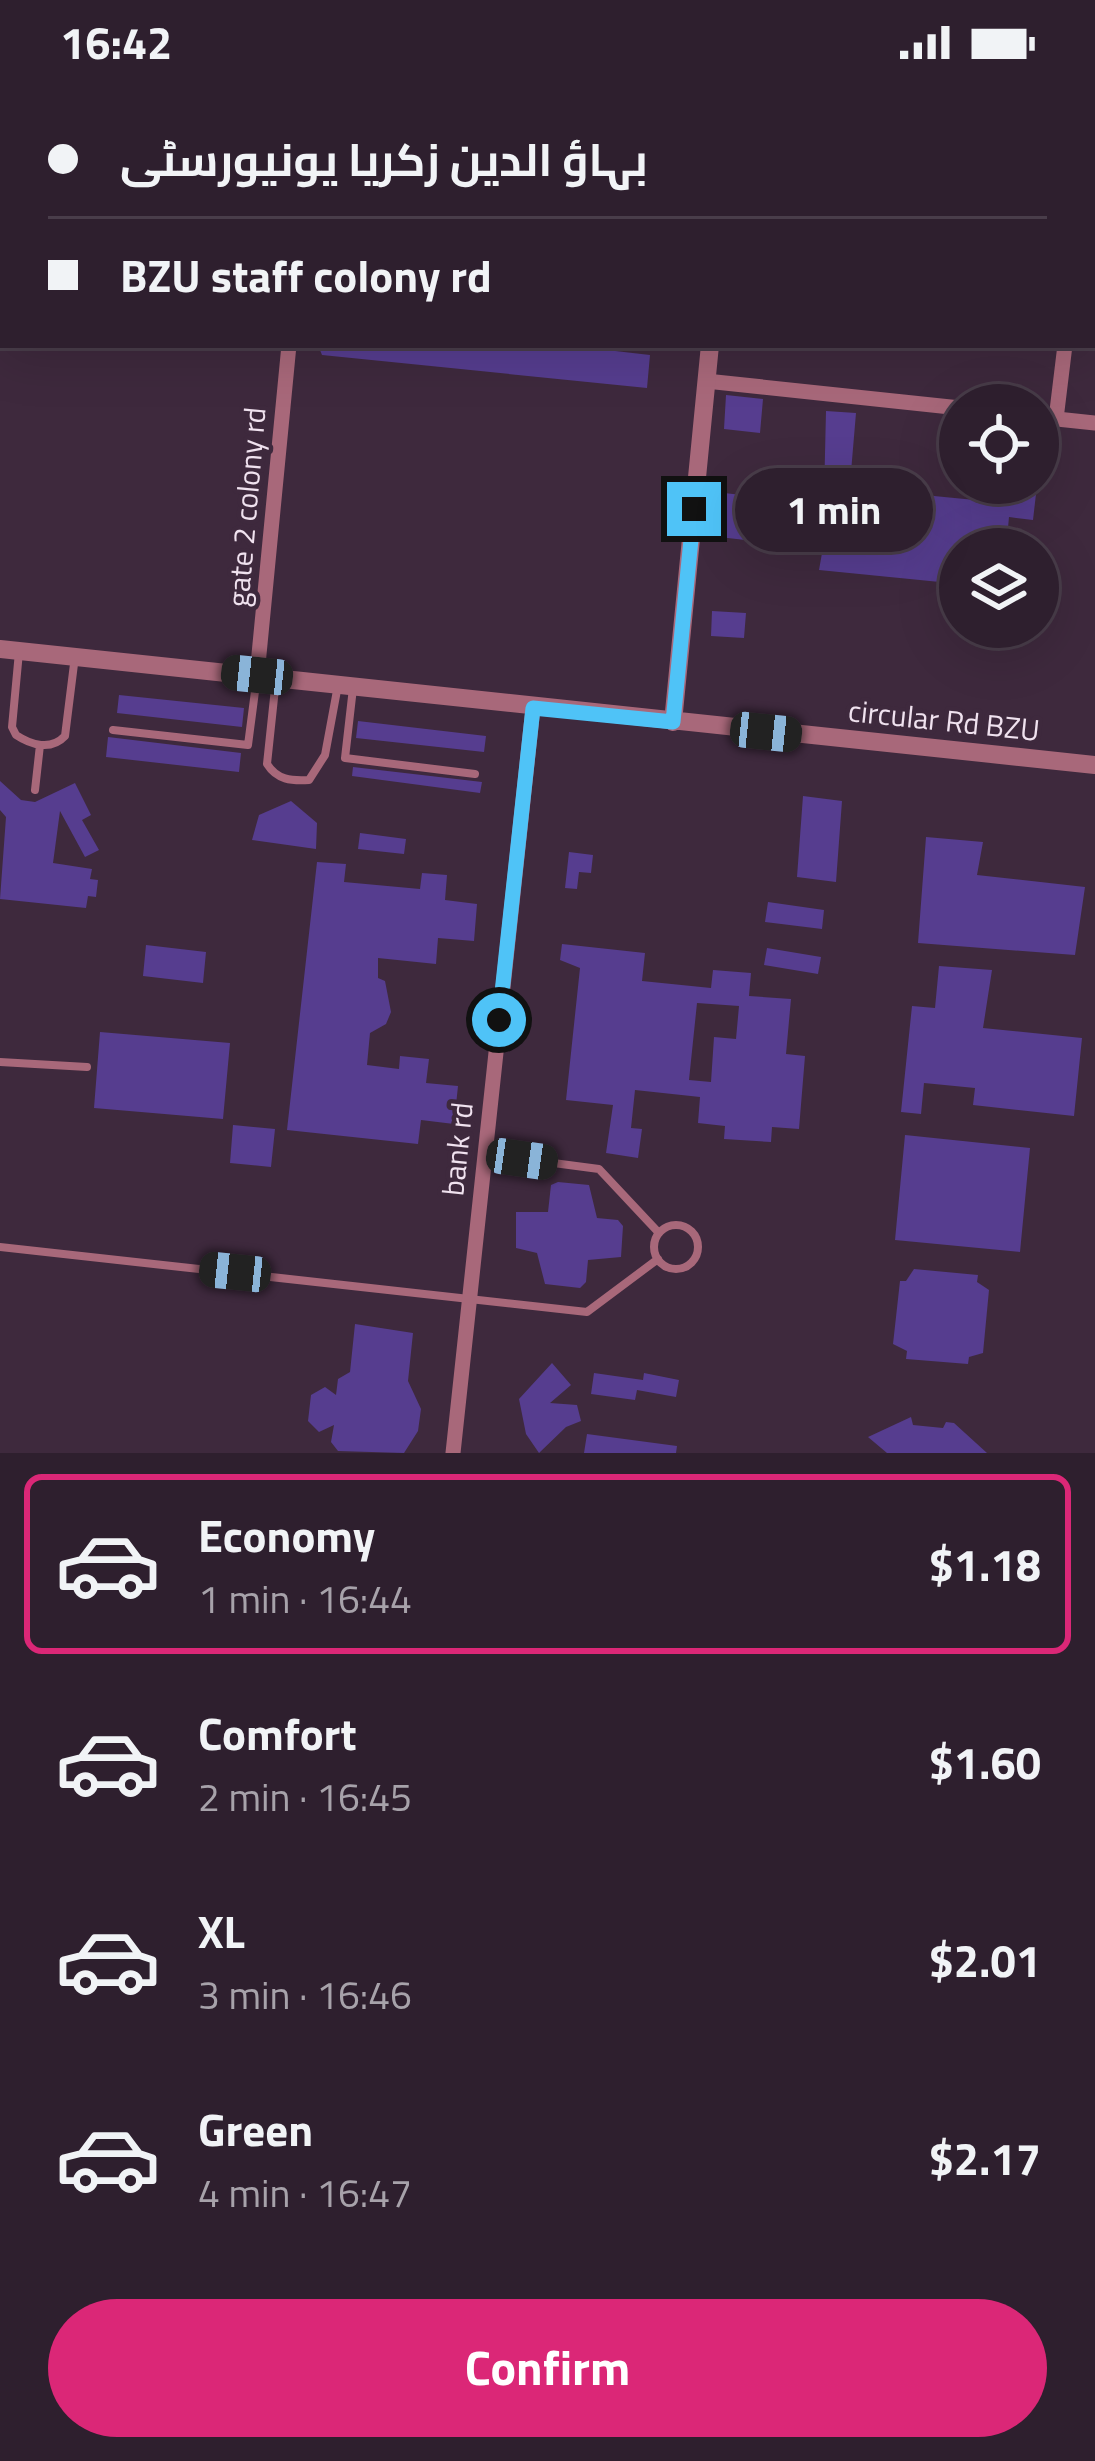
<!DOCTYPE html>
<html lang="en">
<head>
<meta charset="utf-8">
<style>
	:root { --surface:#2e1f2e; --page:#3a2c3a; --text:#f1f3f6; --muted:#a7a2aa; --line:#493d4a; --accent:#db2777 }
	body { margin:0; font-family:"Titillium Web",Cairo,sans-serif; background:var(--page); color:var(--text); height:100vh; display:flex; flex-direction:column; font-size:45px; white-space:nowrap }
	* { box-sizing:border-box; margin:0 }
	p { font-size:39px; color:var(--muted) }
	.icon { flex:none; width:66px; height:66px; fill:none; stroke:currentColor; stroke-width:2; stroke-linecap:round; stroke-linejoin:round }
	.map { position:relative; height:1369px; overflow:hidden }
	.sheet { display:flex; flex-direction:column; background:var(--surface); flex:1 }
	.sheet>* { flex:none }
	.banner { position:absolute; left:0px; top:0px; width:1095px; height:264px; box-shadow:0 12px 48px #0002,0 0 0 3px var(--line); display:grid; align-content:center; height:264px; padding:0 48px; background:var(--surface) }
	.tools { position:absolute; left:939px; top:300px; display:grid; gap:24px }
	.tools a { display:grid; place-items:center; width:120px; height:120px; border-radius:50%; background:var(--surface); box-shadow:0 12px 48px #0002,0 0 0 3px var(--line); font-size:60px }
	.end { position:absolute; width:54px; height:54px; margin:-27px; border:15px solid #4fc3f7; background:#111; box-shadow:0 0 0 6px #111 }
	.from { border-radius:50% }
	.bubble { position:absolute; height:84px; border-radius:42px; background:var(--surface); box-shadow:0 12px 48px #0002,0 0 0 3px var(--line); font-size:39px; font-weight:700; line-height:84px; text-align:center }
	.car { position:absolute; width:36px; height:72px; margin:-36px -18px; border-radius:15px; box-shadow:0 0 9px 3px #0007; background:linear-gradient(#222 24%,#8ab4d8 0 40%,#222 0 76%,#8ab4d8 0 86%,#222 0) }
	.banner b { display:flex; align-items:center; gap:42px; height:114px; font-size:45px }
	.banner b+b { border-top:3px solid var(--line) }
	.banner i { width:30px; height:30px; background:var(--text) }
	ul { padding:21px 0 0; list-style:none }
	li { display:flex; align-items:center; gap:36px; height:180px; margin:0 24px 18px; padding:0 24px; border:6px solid transparent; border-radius:18px }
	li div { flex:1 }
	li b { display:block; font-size:45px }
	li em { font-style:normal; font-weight:700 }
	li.active { border-color:var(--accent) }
	li>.icon { width:108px; height:108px; stroke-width:1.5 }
	.action { display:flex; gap:24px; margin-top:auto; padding:24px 48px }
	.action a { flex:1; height:138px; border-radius:72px; background:var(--accent); color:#fff; font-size:48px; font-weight:700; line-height:138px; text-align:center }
	.status { display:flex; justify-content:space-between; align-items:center; height:84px; padding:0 60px; background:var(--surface); direction:ltr }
	.status svg { height:33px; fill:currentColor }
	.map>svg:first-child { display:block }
	.building { fill:#563d8f; fill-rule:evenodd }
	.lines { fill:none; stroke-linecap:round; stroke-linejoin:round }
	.service { stroke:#a8687a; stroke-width:8 }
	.minor { stroke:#a8687a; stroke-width:15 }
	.tertiary { stroke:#a8687a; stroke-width:18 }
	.route { stroke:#4fc3f7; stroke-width:15 }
	.labels { text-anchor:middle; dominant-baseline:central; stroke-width:9; stroke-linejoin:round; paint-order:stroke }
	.street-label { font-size:30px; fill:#f0e2ef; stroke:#3e293d }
</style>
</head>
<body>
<div class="status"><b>16:42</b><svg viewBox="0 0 49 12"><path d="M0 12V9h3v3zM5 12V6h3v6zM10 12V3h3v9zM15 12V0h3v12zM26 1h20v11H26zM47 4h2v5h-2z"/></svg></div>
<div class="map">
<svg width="1095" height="1369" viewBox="0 0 1095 1369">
	<rect width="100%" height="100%" fill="#3e293d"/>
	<path class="building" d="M 318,261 L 563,261 L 650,271 L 647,304 L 322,271 Z
		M 726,311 L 763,315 L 760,349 L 724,345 Z
		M 826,327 L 856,329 L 851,388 L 875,391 L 873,406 L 985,417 L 986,399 L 999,400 L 998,406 L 1036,410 L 1033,436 L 1009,433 L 1006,465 L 960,465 L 960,500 L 819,486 L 832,413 L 824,412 Z
		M 724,409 L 760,413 L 754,457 L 719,453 Z
		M 712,527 L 746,529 L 744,554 L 711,552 Z
		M 119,611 L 244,624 L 242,643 L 117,629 Z
		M 358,637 L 486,652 L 484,668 L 356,654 Z
		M 108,653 L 241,669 L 239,688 L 106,673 Z
		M 353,683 L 482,698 L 480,709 L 352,692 Z
		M 0,697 L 21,716 L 35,718 L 75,699 L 91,731 L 82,736 L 99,766 L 85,773 L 60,727 L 53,779 L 92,785 L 90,795 L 98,796 L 96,813 L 88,812 L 86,824 L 0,815 L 6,733 L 0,726 Z
		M 803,712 L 842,717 L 836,798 L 797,793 Z
		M 291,717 L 317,739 L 316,765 L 252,756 L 259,731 Z
		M 360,749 L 406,755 L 404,770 L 358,765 Z
		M 926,753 L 983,758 L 977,791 L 1085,803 L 1075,871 L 918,859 Z
		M 569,768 L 593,771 L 591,789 L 579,788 L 577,805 L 565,804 Z
		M 317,778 L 346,780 L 344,798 L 420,805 L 422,789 L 447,791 L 445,816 L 477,820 L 474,857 L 438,854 L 436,880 L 378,874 L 378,894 L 385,897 L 391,928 L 386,940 L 370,949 L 367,981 L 399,985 L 400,972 L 429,975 L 426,999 L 458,1002 L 454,1040 L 421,1036 L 418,1060 L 287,1046 Z
		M 768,818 L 824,826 L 822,845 L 765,838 Z
		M 562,860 L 645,869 L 642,897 L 711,904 L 713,886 L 751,889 L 749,912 L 791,915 L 786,970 L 805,972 L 799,1045 L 772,1043 L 771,1058 L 724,1055 L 725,1042 L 698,1039 L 700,1013 L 635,1006 L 631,1044 L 642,1045 L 638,1074 L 606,1069 L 613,1021 L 566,1016 L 580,884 L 560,876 ZM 697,919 L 739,922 L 736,955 L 714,953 L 711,998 L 689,996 Z
		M 146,861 L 206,868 L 203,899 L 143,892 Z
		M 767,864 L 821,873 L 818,890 L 764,881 Z
		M 939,882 L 992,886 L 983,944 L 1082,954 L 1074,1032 L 973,1021 L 975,1004 L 924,999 L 921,1030 L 901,1028 L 912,922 L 935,924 Z
		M 100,948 L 230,959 L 223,1035 L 94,1024 Z
		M 233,1041 L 275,1045 L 271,1083 L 230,1079 Z
		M 905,1051 L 1030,1064 L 1020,1168 L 895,1156 Z
		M 558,1098 L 589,1101 L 597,1134 L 618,1136 L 623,1142 L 621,1173 L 588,1176 L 586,1198 L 580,1204 L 545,1200 L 537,1169 L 516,1164 L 516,1128 L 548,1128 L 551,1101 Z
		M 914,1185 L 978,1191 L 977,1198 L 989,1206 L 983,1269 L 969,1273 L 968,1280 L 906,1275 L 907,1267 L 893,1260 L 900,1197 L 906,1197 Z
		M 355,1240 L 413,1249 L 408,1297 L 421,1325 L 418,1347 L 404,1369 L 338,1367 L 331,1358 L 334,1341 L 319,1348 L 308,1337 L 311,1311 L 325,1303 L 336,1311 L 338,1295 L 350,1288 Z
		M 552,1279 L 571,1301 L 550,1319 L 577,1321 L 581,1337 L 566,1343 L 539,1369 L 526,1350 L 519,1315 Z
		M 594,1289 L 643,1296 L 644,1289 L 679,1296 L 676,1313 L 637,1306 L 635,1316 L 591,1310 Z
		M 911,1333 L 913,1341 L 943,1344 L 946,1338 L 954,1339 L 987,1369 L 887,1369 L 868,1353 Z
		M 587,1350 L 677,1362 L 676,1369 L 584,1369 Z"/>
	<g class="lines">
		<path class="service" d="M 19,568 L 12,643 L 16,651 C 31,661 51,667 65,652 L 75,572
			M 276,595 L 267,680 C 277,696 291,697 309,696 L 325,671 L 338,601
			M 353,604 L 345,674 L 475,690
			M 113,646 L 248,661 L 257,592
			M 35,706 L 40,661
			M 0,978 L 87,983
			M 485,1070 L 599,1085 L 659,1149
			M654 1163a22 22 0 1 1 44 0a22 22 0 1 1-44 0Z
			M 0,1163 L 587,1228 L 658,1175"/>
		<path class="minor" d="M 315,3 L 315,0
			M 1092,33 L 1095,6
			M 1092,89 L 1095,89
			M 706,297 L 960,324
			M 1038,333 L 1095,339
			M 1056,335 L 1065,261
			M 257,591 L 289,261
			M 453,1369 L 533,624"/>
		<path class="tertiary" d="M 739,3 L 739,0
			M 0,565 L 1095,681
			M 673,638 L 710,261"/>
	</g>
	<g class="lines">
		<path class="route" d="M 499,936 L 533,624 L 673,638 L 694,425"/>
	</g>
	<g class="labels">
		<g class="street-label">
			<text transform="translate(246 423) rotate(-85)">gate 2 colony rd</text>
			<text transform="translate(944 636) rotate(6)">circular Rd BZU</text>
			<text transform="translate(457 1065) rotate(-84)">bank rd</text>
		</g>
	</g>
</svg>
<div class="tools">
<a><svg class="icon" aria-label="locate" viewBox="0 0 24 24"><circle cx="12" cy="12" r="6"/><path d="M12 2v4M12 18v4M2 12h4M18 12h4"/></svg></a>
<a><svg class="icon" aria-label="layers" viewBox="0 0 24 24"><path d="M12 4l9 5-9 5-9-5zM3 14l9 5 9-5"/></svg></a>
</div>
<i class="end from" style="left:499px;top:936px"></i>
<i class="end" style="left:694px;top:425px"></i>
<div class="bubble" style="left:735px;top:384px;width:198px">1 min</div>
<i class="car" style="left:257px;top:591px;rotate:276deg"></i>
<i class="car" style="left:766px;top:648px;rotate:96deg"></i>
<i class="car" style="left:522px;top:1075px;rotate:98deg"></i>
<i class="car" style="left:235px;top:1188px;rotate:276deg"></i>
<div class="banner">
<b><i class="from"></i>بہاؤ الدین زکریا یونیورسٹی</b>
<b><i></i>BZU staff colony rd</b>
</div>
</div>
<section class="sheet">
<ul>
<li class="active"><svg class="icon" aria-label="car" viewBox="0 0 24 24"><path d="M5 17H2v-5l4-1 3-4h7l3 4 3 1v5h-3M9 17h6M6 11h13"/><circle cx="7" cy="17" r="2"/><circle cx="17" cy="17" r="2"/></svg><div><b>Economy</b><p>1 min · 16:44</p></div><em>$1.18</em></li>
<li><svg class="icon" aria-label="car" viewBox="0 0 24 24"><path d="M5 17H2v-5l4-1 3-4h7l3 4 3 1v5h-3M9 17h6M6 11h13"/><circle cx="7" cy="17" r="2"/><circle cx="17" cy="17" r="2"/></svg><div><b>Comfort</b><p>2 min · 16:45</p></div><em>$1.60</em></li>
<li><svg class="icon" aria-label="car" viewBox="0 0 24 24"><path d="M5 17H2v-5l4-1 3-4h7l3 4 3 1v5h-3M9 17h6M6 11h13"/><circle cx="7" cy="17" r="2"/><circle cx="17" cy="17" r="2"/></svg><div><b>XL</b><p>3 min · 16:46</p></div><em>$2.01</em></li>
<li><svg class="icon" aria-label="car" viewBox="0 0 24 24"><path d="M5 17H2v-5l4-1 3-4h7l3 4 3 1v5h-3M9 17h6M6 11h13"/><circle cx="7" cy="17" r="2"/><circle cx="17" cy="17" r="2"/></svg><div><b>Green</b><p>4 min · 16:47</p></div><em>$2.17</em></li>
</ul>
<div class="action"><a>Confirm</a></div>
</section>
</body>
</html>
